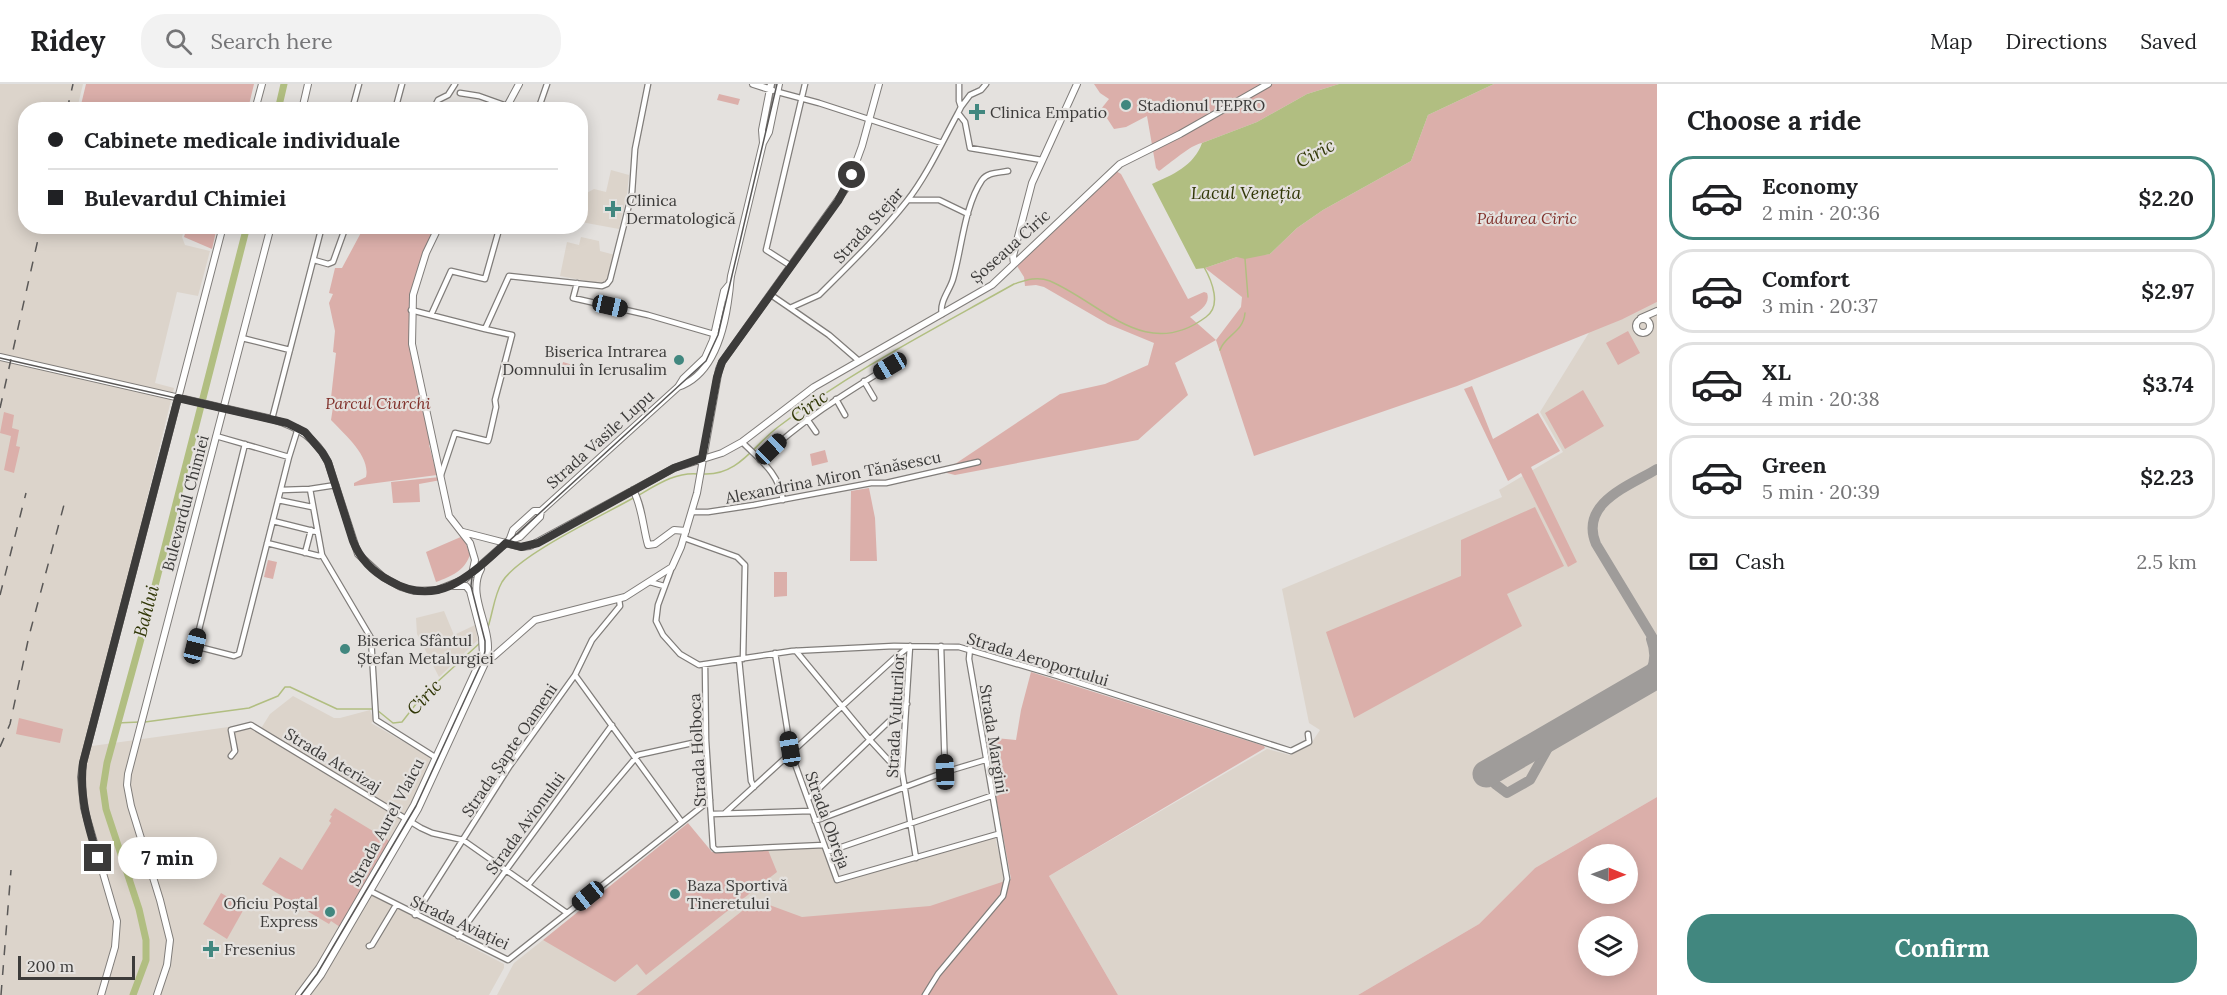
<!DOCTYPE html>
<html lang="en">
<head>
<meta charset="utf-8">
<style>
	:root { --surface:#fff; --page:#f2f2f2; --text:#202124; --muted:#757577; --line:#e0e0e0; --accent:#41877f }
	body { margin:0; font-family:Lora,serif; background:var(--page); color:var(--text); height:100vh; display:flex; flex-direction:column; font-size:22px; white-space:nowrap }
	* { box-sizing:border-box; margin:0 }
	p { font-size:20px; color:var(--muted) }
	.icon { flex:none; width:33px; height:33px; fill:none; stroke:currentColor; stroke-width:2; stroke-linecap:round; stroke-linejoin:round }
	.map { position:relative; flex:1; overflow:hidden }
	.side { display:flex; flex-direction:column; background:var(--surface); width:570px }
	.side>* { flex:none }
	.banner { position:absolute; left:18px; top:18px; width:570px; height:132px; border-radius:24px; box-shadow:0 3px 15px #0003; display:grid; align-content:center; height:132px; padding:0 30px; background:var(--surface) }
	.needle { width:39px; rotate:91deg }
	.buttons { position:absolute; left:1578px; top:760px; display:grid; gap:12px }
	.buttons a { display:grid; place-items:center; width:60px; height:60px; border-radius:50%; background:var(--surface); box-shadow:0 3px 15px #0003; font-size:30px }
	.scale { position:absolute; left:18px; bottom:15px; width:117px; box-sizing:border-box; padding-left:6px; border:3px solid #3c3b3a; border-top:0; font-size:16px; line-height:21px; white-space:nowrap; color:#3c3b3a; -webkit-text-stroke:4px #e4e1de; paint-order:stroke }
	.end { position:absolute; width:27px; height:27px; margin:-14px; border:8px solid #3c3b3a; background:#fff; box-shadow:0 0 0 3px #fff }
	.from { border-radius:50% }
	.bubble { position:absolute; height:42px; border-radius:21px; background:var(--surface); box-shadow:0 3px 15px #0003; font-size:20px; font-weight:700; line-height:42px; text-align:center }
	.car { position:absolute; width:18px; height:36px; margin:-18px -9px; border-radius:8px; box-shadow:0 0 4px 2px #0007; background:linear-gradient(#222 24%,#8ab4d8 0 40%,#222 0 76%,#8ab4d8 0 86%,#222 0) }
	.banner b { display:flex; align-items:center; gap:21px; height:57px; font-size:22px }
	.banner b+b { border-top:2px solid var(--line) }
	.banner i { width:15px; height:15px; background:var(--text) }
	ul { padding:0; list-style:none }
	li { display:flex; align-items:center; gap:18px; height:84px; margin:0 12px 9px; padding:0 18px; border:3px solid var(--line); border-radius:24px }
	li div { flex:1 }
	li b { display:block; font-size:22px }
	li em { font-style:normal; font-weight:700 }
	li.selected { border-color:var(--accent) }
	li>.icon { width:54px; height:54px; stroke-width:1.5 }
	h2 { padding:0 30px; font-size:27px; line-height:72px }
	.pay { display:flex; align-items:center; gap:15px; height:66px; padding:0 30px; font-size:22px }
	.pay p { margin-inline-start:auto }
	.cta { display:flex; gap:12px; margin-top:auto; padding:12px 30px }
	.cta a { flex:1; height:69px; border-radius:24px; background:var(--accent); color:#fff; font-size:24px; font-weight:700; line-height:69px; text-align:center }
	header { display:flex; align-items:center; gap:36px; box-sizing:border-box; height:84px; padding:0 30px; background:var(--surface); border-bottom:2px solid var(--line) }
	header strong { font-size:28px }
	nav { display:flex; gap:33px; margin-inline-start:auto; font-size:21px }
	.search { width:420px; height:54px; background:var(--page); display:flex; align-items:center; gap:15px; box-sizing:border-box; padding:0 21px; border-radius:24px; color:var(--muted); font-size:22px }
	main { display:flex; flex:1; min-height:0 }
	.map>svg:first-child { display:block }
	.built { fill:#dcd4cb }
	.green { fill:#dbafaa; fill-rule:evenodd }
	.water { fill:#b1be81 }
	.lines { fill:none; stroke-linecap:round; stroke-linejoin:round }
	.stream { stroke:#b1be81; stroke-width:1.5 }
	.river { stroke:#b1be81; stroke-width:7 }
	.taxiway { stroke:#9f9c9a; stroke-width:10 }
	.runway { stroke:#9f9c9a; stroke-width:27 }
	.street-casing { stroke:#807d7a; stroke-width:7 }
	.secondary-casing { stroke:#807d7a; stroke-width:8 }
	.street { stroke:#fff; stroke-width:4.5 }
	.secondary { stroke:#fff; stroke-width:6 }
	.tram { stroke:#5a5857; stroke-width:1.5 }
	.rail { stroke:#5a5857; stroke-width:1.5; stroke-dasharray:10 10; stroke-linecap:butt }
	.route { stroke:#3c3b3a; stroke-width:8 }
	.poi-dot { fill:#41877f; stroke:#e4e1de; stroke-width:2 }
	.labels { text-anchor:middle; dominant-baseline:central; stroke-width:4.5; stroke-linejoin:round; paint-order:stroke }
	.poi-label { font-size:16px; fill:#3c3b3a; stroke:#e4e1de; text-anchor:start }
	.park-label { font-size:16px; font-style:italic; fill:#80302a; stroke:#e4e1de }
	.street-label { font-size:16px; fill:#3c3b3a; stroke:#e4e1de }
	.water-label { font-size:18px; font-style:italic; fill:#313707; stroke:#e4e1de }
</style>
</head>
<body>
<header>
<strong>Ridey</strong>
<div class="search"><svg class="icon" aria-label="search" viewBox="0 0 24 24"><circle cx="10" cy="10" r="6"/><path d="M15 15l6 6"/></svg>Search here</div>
<nav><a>Map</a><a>Directions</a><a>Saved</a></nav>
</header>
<main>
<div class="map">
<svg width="1657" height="911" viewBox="0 0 1657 911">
	<rect width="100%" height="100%" fill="#e4e1de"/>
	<path class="built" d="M 0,0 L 83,0 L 77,25 L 26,26 L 26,142 L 185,143 L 182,153 L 185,161 L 210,167 L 198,212 L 177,208 L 155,299 L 174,304 L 95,629 L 92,662 L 250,640 L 260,646 L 270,630 L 293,612 L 334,634 L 340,634 L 370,626 L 374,637 L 371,639 L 430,673 L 432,683 L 416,710 L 396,754 L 363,806 L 504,880 L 504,884 L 489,911 L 0,911 Z
		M 611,86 L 629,91 L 627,110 L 619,145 L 581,138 L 581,112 L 594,105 L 606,108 Z
		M 581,153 L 599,157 L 600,167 L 615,171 L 609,195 L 606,199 L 602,200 L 560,192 L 567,158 L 579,161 Z
		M 1657,218 L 1657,713 L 1535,784 L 1479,840 L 1358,911 L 1118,911 L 1049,792 L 1267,665 L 1290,671 L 1312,658 L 1320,646 L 1309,639 L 1282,505 L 1502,413 L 1499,406 L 1563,368 L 1540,328 L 1598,234 L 1623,235 Z
		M 444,527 L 454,551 L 475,541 L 478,556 L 439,593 L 417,550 L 416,534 Z
		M 995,753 L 1004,790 L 1004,801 L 918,911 L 497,911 L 514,879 L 543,856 L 638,880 L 646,890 L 768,766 L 822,763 L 835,799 Z"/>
	<path class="green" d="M 86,0 L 254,0 L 248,25 L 80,25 Z
		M 1094,0 L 1339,0 L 1307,10 L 1257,38 L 1202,59 C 1190,61 1171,79 1159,87 L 1156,84 L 1147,32 L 1126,43 L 1114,45 L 1101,25 L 1109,15 L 1100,9 Z
		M 1494,0 L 1657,0 L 1657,218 L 1623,235 L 1457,302 L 1254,372 L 1216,256 L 1175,279 L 1188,311 L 1138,356 L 955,391 L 943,388 L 1060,310 L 1105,300 L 1148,281 L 1154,259 L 1108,240 L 1044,203 L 1036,201 L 1025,202 L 1024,193 L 1017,182 L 1116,87 L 1121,90 L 1188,215 L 1204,208 L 1207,209 C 1211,220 1199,228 1190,233 L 1216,256 L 1241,223 L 1242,213 L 1205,184 L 1237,173 L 1270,170 L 1297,144 L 1323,126 L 1411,77 L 1428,31 Z
		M 719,10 L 740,15 L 738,21 L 717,16 Z
		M 187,143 L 217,143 L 212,165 L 184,153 Z
		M 364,143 L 439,143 L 418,191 L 411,240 L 433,359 L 429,361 L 437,391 L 354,402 L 354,399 L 366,393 C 371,372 343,349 331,336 L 333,323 L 330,323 L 336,269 L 333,268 L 335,247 L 329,219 L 333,210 L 329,209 L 335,184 L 342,184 Z
		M 1628,247 L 1640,269 L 1618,281 L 1606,259 Z
		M 563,278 L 576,282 L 574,292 L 560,289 Z
		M 1472,302 L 1493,355 L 1538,329 L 1560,367 L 1531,383 L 1577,478 L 1568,483 L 1521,389 L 1508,397 L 1464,305 Z
		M 1583,306 L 1604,342 L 1565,365 L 1545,329 Z
		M 4,328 L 14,331 L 12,344 L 19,346 L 16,362 L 20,363 L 14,389 L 4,386 L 11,352 L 0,349 Z
		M 825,366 L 828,378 L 812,382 L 810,370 Z
		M 440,393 L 441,396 L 419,400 L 420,418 L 393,419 L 391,398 Z
		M 869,404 L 875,434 L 877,477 L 850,477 L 851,407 Z
		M 1535,423 L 1564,482 L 1507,510 L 1522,542 L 1354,634 L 1326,548 L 1461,492 L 1461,456 Z
		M 463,452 L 470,471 C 464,487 452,492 436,498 L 426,468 Z
		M 268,476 L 277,478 L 273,495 L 264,493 Z
		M 774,488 L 787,488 L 787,512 L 774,513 Z
		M 1031,588 L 1264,662 L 1265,664 L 1049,792 L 1118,911 L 636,911 L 756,816 L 802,833 L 930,822 L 1011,795 L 985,653 L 1016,656 L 1021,626 Z
		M 19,634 L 63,645 L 60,659 L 16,650 Z
		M 1657,713 L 1657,911 L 1358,911 L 1479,840 L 1535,784 ZM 1588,771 L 1628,771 L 1628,810 L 1588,810 ZM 1588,843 L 1628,843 L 1628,882 L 1588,882 Z
		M 335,724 L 391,758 L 340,843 L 331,837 L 329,840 L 262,800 L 280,773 L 302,786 L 331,739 L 329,737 L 332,732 L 330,731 Z
		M 688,739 L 712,768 L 768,766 L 777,788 L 646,891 L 637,880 L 615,898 L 543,856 Z
		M 221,809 L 245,823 L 227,855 L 203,840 Z"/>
	<path class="water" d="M 1339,0 L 1494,0 L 1428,31 L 1411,77 L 1323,126 L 1297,144 L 1270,170 L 1245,175 L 1237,173 L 1205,184 L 1196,185 L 1152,100 C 1172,91 1194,82 1202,59 L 1257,38 L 1307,10 Z"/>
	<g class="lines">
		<path class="stream" d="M 1245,175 L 1248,213
			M 1220,266 C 1225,251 1243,249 1245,229
			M 703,390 C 738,392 753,362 778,343 C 851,287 934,245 1014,200 C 1026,196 1037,192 1050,197 C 1103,220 1146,278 1206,233 C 1222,222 1212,197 1204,183
			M 639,411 C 658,400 676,388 698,390
			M 488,543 C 493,528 494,512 502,498 C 519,470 604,431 635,413
			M 377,626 L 393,639 L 402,638 L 423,611 L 481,558
			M 145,638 L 249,624 L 278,612 L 285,603 L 290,603 L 337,625 L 373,625
			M 116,639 L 140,638"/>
		<path class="river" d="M 278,26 L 284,0
			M 133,911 L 146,876 L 146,856 L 139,825 L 106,725 L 103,704 L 107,679 L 147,533 L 247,142"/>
		<path class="taxiway" d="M 1657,385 C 1629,402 1579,419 1596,460 L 1657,561
			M 1641,599 C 1655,587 1657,571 1651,555
			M 1516,673 L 1502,674 L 1493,686 L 1495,700 L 1507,709 L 1530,696 L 1549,662 L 1557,651 L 1599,624"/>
		<path class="runway" d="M 1486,690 L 1657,591"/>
		<defs>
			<path id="street" d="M 778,8 L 819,19 L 942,59
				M 460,9 L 479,12 L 507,22
				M 961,23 L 970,11 L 981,6 L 986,0
				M 352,26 L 359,0
				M 395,26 L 402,0
				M 433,26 L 438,16 L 448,11 L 455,0
				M 538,26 L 547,0
				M 958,29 L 965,38 L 970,64 L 1042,76
				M 908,116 L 939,116 L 968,130
				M 314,176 L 328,180 L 333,178 L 346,142
				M 791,182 L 766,166 L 805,0
				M 577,199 L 573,214 L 648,231 L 717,251
				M 771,211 L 790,224 L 819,211 C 849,181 881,150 907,117 C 928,90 942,58 958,29 L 961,23 L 959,17 L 959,0
				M 790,224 L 829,251 L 859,277
				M 411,226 L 485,245 L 509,192 L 602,202 L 607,200 L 610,196 L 632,109 L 635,65 L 648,0
				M 942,230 C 939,218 950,206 953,195 C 962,164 964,123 982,96 C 988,88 999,89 1008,87
				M 431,231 L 451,187 L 485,195 L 500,142
				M 242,254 L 290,266
				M 864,297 L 874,314
				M 836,315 L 845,331
				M 272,335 L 322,142
				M 807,335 L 816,348
				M 216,352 L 289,373
				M 742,358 C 761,377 778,388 783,416
				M 245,360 L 195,562 L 234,572 L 239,570 L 289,373 L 298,344
				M 760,376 C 799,338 844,310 890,282
				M 441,391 L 455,349 L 488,357 L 489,354 L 496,323 L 495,316 L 512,251 L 485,245
				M 336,401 L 310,405 L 322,471 L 371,554 L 376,636 L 438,675
				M 281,406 L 310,405
				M 278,416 L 312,423
				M 692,428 L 708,428 L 754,421 L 871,399 L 886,399 L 978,378
				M 273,437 L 317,448
				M 684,454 L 737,473 L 745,481 L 743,575
				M 267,459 L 319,472 L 322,471
				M 305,469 L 311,446
				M 672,483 L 658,521 L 656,537 L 663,551 L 680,570 L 699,581 L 792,567 L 894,562 L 959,563 L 1058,592 L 1291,667 L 1309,658 L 1308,650
				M 650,498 L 664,502
				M 910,562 L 902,687 L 916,774
				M 941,562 L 945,688
				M 796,567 L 869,655 L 893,681 L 902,687
				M 775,569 L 791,669 L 837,796 L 998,750
				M 739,575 L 751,697 L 754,703
				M 705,581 L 706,656 L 713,763 L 716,766 L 824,761
				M 575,591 L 681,737
				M 231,672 L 235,667 L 231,646 L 251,641 L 421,744 L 432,749 L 463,756 L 567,829
				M 808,715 L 907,620
				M 725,729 L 896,573 L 910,562
				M 712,730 L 811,727
				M 815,737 L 945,688 L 985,676
				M 827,768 L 991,712
				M 528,801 L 638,671 L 706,656
				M 368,806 L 508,876 L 710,716
				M 415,831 L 509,683 L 575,591 L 592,556 L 620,522 L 619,515
				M 458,852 L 612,641
				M 369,862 L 372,861 L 396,821
				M 925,911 L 938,890 L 1003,812 L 1007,795 L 969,575 L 970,564"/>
			<path id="secondary" d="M 753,0 L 772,6
				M 255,26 L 262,0
				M 302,26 L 308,0
				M 505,26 L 519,0
				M 763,59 L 769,48 L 779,0
				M 439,142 L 426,169 L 413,211 L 412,260 L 449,432 L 470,459 L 475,476 L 472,490
				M 1014,180 L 1013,172 L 1032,99 L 1077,0
				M 1641,234 L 1657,227
				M1636 242a7 7 0 1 1 14 0a7 7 0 1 1-14 0Z
				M 0,273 L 272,335 C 298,343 316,354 328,378 L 358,470 L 383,493 L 401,503 L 414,507 L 437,506 L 465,495 L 508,457 L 520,453 L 540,433 L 541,427 L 678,303 L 683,295 L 705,274 L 713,256 L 724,207 L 729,201
				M 678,303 C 714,291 725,244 729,210 C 730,204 730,198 731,192 L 763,59 L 762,46 L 771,0
				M 633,406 C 642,421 643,444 648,461 L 655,460 L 674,446 L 686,447
				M 463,448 L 521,463 L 530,462 L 674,384 L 722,369 L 742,358 L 814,303 L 992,201 L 1120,80 L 1180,50 L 1268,0
				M 509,457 L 513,446 L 534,427 L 541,427
				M 483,571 L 490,573 L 494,572 L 535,536 L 625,513 L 672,483 L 681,463 L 697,409 L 719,285 L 722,278 L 847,103 L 862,62 L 879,0
				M 101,911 L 115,863 L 117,837 L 84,724 L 81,693 L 83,679 L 223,142
				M 157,911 L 167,881 L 170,856 L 160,816 L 131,722 L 127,701 L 128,690 L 271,142
				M 299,911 L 319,884 L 414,721 L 483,571 L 482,553 L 470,507 L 466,502 L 454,502
				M 306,911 L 321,891 L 418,725 L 486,577 C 496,546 465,514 481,485"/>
		</defs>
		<use href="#street" class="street-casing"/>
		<use href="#secondary" class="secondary-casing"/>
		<use href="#street" class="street"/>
		<use href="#secondary" class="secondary"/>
		<path class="tram" d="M 0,274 L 272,336 C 297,344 315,355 327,379 L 357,470 C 388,507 432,524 473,490 L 706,277 L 718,251 L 777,0
			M 301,911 L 317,890 L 416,722 L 483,576 L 485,567 L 485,557 L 471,502 L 472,493 L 475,487"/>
		<path class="rail" d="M 67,26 L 73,0
			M 0,324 L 41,142
			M 0,511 L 26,409
			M 0,663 L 10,640 L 29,552 L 65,417
			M 1,911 L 11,786"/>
	</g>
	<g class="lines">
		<path class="route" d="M 98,774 C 88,742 79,712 83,679 L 178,314 L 287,339 L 305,348 L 322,368 L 328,378 L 353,457 C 360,475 373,488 390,497 C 438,525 471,491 506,459 L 521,463 L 538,459 L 674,384 L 702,374 L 717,293 L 722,278 L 838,117 L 852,91"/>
	</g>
	<g class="poi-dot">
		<circle cx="1126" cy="21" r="6"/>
		<path d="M974 19h6v6h6v6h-6v6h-6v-6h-6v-6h6z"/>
		<path d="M610 116h6v6h6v6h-6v6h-6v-6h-6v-6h6z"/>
		<circle cx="679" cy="276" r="6"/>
		<circle cx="345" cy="565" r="6"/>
		<circle cx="675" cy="810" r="6"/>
		<circle cx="330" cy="828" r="6"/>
		<path d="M208 856h6v6h6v6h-6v6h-6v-6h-6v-6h6z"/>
	</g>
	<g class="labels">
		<g class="poi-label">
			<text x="1138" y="21">Stadionul TEPRO</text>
			<text x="990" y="28">Clinica Empatio</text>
			<text x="626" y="116">Clinica<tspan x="626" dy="18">Dermatologică</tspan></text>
			<text x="667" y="267" text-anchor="end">Biserica Intrarea<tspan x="667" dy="18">Domnului în Ierusalim</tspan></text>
			<text x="357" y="556">Biserica Sfântul<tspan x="357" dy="18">Ștefan Metalurgiei</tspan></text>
			<text x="687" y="801">Baza Sportivă<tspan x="687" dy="18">Tineretului</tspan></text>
			<text x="318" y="819" text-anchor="end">Oficiu Poștal<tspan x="318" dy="18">Express</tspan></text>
			<text x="224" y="865">Fresenius</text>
		</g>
		<g class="park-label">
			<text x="1527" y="134">Pădurea Ciric</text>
			<text x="378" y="319">Parcul Ciurchi</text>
		</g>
		<g class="street-label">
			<text transform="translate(868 141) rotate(-48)">Strada Stejar</text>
			<text transform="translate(1010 162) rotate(-42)">Șoseaua Ciric</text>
			<text transform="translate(600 355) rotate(-42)">Strada Vasile Lupu</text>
			<text transform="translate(833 393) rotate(-11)">Alexandrina Miron Tănăsescu</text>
			<text transform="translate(185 419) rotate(-75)">Bulevardul Chimiei</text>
			<text transform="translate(1038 575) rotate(17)">Strada Aeroportului</text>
			<text transform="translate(895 632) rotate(-87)">Strada Vulturilor</text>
			<text transform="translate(994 655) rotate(81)">Strada Margini</text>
			<text transform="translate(509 666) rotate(-56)">Strada Șapte Oameni</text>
			<text transform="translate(697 666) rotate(-93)">Strada Holboca</text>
			<text transform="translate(333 676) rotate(31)">Strada Aterizaj</text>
			<text transform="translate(828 736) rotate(70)">Strada Obreja</text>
			<text transform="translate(386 738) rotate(-62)">Strada Aurel Vlaicu</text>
			<text transform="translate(525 739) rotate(-54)">Strada Avionului</text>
			<text transform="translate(460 838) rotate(25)">Strada Aviației</text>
		</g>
		<g class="water-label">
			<text transform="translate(1315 69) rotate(-28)">Ciric</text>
			<text x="1246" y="108">Lacul Veneția</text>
			<text transform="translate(809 322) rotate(-36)">Ciric</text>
			<text transform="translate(146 527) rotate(-75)">Bahlui</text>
			<text transform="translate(424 613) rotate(-47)">Ciric</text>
		</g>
	</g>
</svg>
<div class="buttons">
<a><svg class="needle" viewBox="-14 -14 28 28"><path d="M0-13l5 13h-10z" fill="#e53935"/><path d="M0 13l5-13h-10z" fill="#757577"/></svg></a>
<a><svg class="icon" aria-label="layers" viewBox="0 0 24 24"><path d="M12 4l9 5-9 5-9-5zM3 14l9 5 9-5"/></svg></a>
</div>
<div class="scale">200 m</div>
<i class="end from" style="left:852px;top:91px"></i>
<i class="end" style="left:98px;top:774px"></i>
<div class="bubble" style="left:118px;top:753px;width:99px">7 min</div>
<i class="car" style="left:610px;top:222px;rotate:103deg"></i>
<i class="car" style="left:890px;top:282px;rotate:239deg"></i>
<i class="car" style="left:771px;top:365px;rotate:46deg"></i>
<i class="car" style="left:195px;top:562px;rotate:14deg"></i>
<i class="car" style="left:790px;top:665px;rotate:351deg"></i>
<i class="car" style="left:945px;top:688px;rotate:358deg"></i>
<i class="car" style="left:588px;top:812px;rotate:231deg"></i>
<div class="banner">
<b><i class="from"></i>Cabinete medicale individuale</b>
<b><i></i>Bulevardul Chimiei</b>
</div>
</div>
<section class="side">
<h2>Choose a ride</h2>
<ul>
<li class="selected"><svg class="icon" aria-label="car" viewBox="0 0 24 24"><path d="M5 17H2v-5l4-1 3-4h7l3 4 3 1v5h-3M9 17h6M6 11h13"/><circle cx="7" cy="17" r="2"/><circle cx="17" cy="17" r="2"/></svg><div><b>Economy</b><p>2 min · 20:36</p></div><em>$2.20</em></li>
<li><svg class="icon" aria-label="car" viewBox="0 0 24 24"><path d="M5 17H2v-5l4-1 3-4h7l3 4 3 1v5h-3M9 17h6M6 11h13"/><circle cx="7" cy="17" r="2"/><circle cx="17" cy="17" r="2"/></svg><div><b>Comfort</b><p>3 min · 20:37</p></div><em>$2.97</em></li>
<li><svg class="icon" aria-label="car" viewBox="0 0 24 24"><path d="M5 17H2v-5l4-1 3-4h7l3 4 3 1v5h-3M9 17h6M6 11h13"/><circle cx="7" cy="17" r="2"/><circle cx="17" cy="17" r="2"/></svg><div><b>XL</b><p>4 min · 20:38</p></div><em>$3.74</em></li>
<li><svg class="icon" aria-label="car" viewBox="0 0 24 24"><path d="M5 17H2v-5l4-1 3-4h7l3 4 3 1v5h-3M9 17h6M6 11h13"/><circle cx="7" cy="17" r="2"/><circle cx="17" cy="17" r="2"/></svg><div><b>Green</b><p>5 min · 20:39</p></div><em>$2.23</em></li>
</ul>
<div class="pay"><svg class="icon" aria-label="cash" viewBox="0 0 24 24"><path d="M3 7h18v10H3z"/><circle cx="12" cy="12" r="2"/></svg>Cash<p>2.5 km</p></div>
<div class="cta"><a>Confirm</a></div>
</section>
</main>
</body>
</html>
